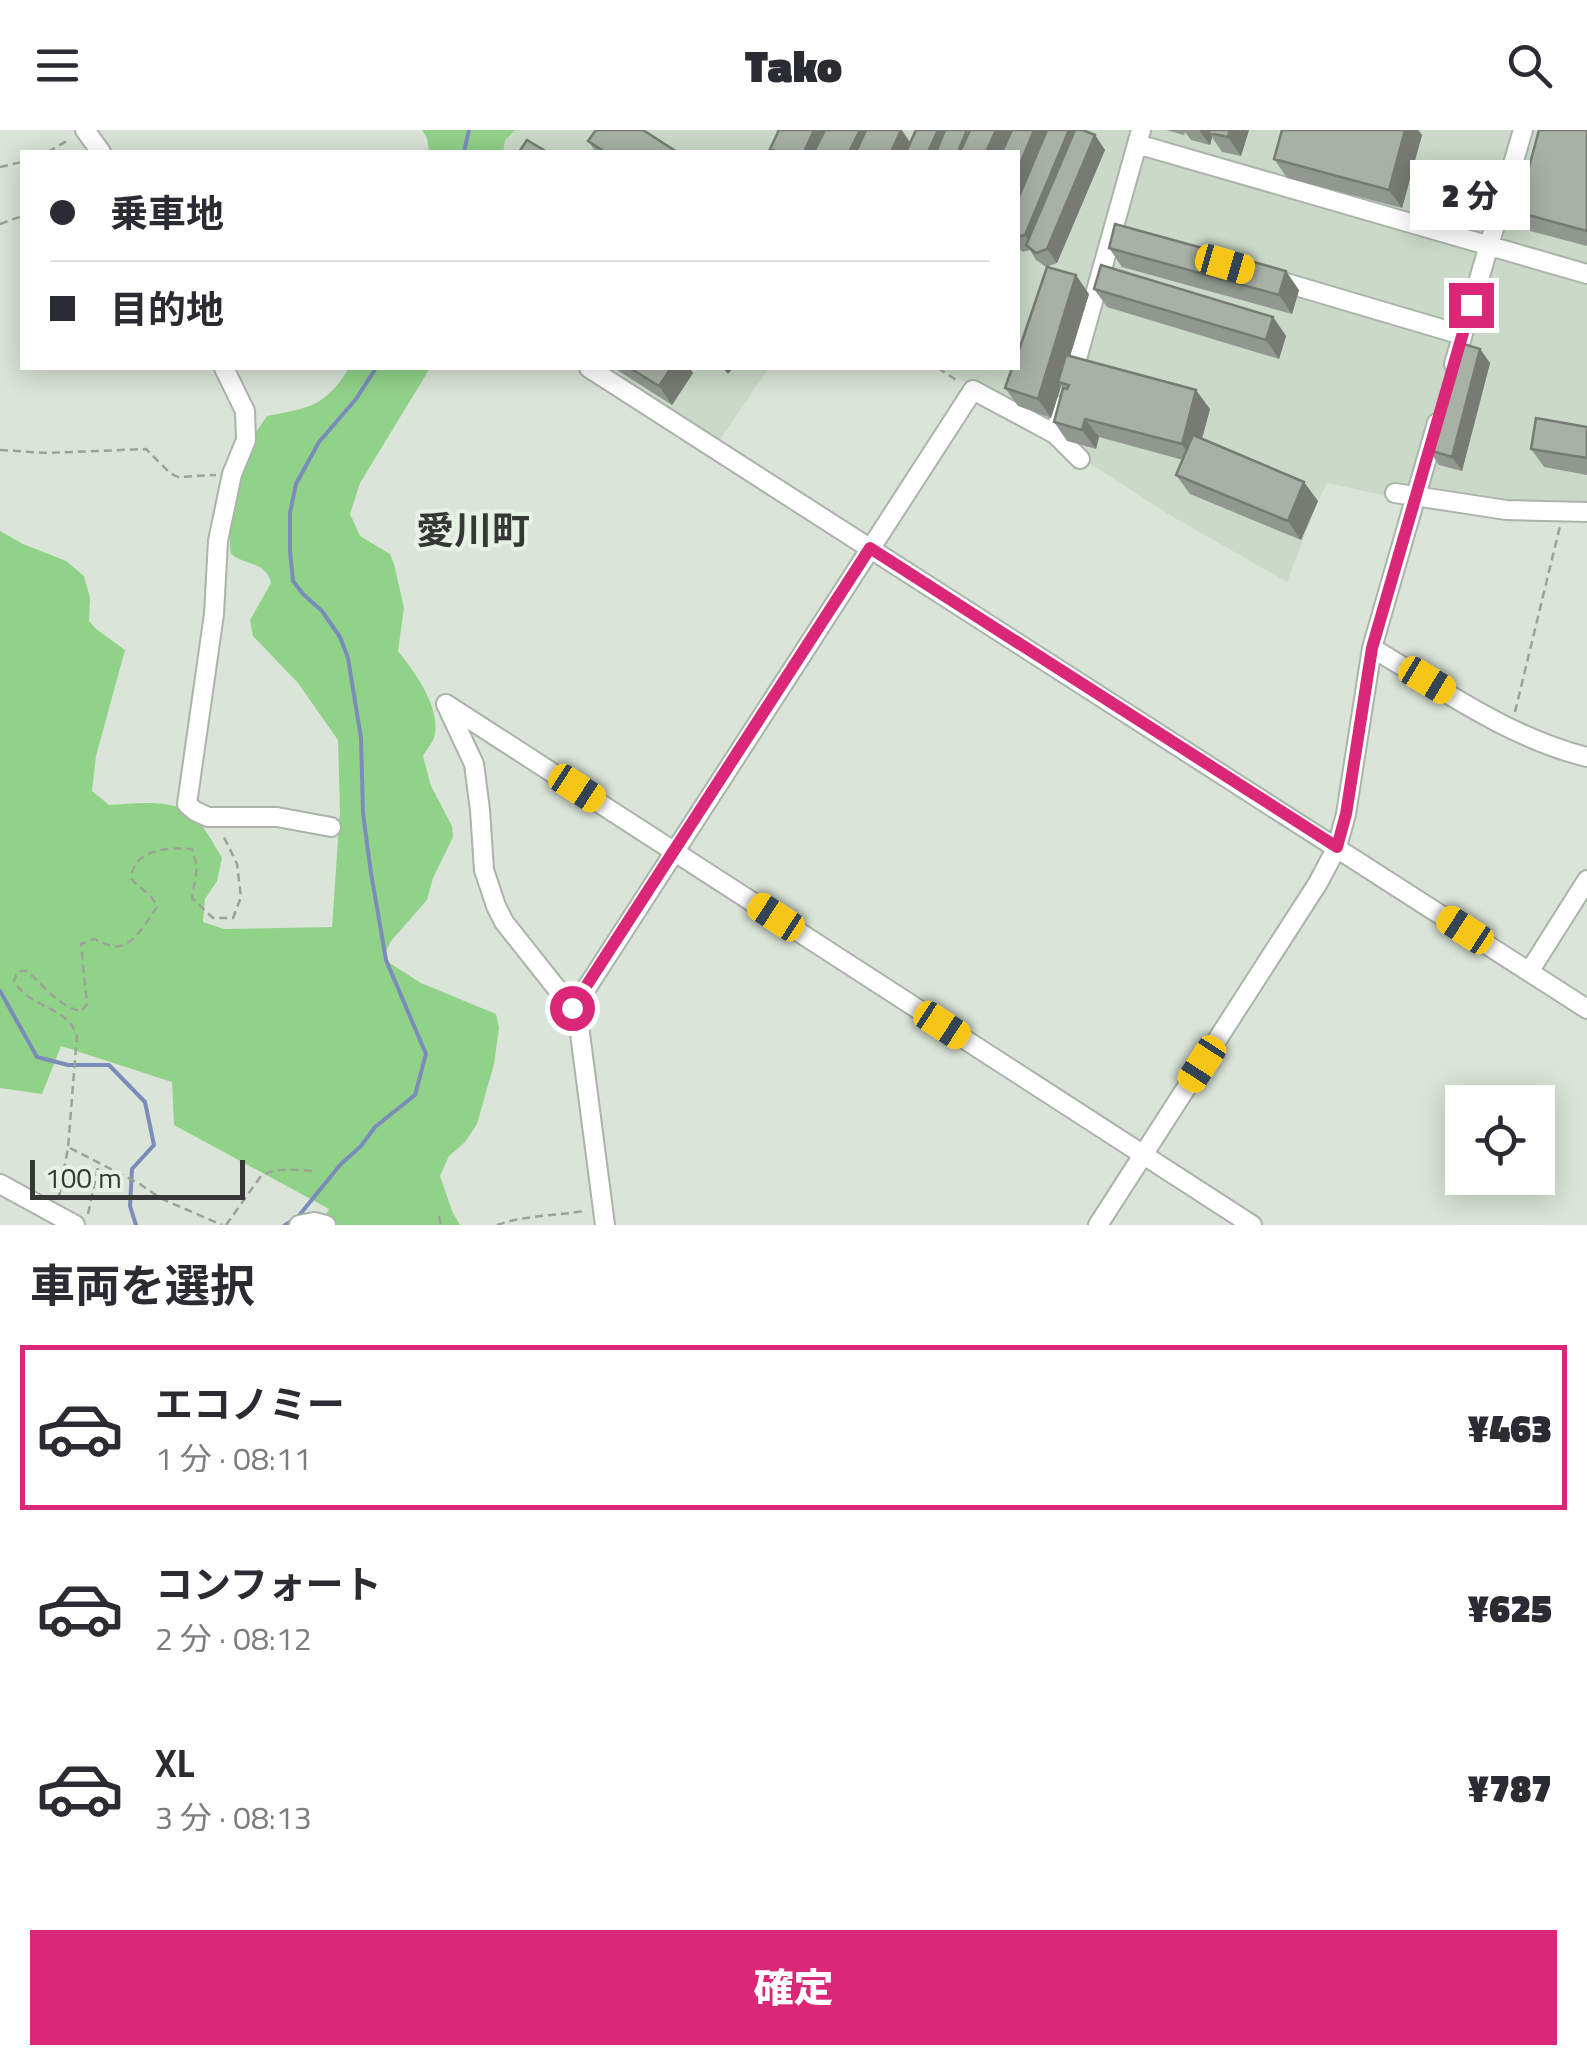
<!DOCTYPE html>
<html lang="ja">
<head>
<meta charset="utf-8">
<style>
	:root { --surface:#fff; --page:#f2f2f3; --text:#2b2b33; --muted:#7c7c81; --line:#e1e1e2; --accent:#db2777 }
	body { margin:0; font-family:"Titillium Web","Noto Sans JP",sans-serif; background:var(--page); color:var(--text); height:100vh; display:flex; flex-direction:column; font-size:38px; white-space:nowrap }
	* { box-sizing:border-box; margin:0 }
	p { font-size:32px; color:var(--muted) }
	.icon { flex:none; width:55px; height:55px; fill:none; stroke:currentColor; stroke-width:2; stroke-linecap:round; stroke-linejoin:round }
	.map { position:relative; height:1095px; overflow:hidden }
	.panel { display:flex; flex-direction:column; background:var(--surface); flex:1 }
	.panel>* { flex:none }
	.hud { position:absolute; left:20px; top:20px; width:1000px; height:220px; border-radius:0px; box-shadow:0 5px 25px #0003; display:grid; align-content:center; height:220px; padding:0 30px; background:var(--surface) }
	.buttons { position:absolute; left:1445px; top:955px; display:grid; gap:20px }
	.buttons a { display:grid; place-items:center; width:110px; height:110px; border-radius:0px; background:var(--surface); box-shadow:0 5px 25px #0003; font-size:50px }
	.scale { position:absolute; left:30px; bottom:25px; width:215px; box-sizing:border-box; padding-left:10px; border:5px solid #353834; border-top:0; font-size:28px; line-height:35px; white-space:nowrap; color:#353834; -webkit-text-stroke:8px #e7f1e5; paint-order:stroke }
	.end { position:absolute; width:45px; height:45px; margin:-22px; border:12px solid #db2777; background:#fff; box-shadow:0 0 0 5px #fff }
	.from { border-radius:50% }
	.bubble { position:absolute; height:70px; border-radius:0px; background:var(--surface); box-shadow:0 5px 25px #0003; font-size:32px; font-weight:800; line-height:70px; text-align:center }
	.car { position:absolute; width:30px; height:60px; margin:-30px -15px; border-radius:12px; box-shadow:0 0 8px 2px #0007; background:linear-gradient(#f5c518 24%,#345 0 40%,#f5c518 0 76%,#345 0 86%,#f5c518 0) }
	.hud b { display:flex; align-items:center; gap:35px; height:95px; font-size:38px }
	.hud b+b { border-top:2px solid var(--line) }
	.hud i { width:25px; height:25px; background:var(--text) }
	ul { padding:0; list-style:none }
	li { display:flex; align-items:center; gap:30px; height:165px; margin:0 20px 15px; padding:0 10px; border:5px solid transparent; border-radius:0px }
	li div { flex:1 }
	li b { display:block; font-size:38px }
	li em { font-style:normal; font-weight:800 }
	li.selected { border-color:var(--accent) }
	li>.icon { width:90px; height:90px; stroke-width:1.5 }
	h2 { padding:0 30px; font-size:45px; line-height:120px }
	.button { display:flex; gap:20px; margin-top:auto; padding:20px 30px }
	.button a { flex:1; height:115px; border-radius:0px; background:var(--accent); color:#fff; font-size:40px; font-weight:800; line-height:115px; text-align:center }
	header { display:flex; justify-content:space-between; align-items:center; height:130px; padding:0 30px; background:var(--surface); font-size:45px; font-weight:800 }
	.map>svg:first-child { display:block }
	.built { fill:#cad9c8 }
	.green { fill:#91d289 }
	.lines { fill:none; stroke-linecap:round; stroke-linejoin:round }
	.stream { stroke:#7c8cba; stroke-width:4 }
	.minor-casing { stroke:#aab4a9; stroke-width:22 }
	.path { stroke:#9ba299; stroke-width:2.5; stroke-dasharray:8 5; stroke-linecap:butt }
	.minor { stroke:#fff; stroke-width:18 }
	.wall { fill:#90988f }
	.shaded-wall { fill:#767c74 }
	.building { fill:#a8b1a6; stroke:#767c74; stroke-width:2.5 }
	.route { stroke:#db2777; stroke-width:12 }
	.labels { text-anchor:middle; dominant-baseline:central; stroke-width:8; stroke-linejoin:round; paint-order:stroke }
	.district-label { font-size:38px; font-weight:bold; fill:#353834; stroke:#e7f1e5 }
</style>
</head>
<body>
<header><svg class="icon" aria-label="menu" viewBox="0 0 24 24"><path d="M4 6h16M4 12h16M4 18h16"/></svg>Tako<svg class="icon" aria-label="search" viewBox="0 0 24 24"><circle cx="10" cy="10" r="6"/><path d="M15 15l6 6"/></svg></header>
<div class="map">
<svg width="1587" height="1095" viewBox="0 0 1587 1095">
	<rect width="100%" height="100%" fill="#dae4d8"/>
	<path class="built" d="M 484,0 L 1587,0 L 1587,378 L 1406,370 L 1327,353 L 1318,371 L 1287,452 L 1173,387 L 1092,335 L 1023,279 L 957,248 L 943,238 L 1018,238 L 1018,22 L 477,22 Z
		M 605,238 L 769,238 L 719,311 Z"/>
	<path class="green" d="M 422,0 L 515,0 L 505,10 L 503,22 L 429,22 L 427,8 Z
		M 349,238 L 430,238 L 360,353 L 350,384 L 360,406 L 390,424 L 394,434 L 404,478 L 398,521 C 414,541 440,576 435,604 C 434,611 427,619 423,626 L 431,656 L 452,696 L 453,707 L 433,748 L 427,770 L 391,811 L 386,821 L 388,832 L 421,853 L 496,884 L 499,898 L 494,934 L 477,994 L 465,1012 L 449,1026 L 440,1046 L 452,1081 L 460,1095 L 320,1095 L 329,1079 L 174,995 L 172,952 L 61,916 L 42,964 L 0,958 L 0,401 L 23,414 L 66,431 L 84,446 L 90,468 L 89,491 L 96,499 L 125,520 L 96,626 L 92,661 L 109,675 C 133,674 168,668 189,683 C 204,694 213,713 222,728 L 217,751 L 205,769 L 203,792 L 224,799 L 332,797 L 340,681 L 338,610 L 298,553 L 253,506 L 250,490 L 271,453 C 266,431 246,436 231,424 C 226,395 241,333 254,306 C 257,299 263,293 267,286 C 309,278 325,277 349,238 Z"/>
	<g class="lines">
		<path class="stream" d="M 464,22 L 469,0
			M 0,861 L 37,927 L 68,935 L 109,935 L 145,972 L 154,1015 L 132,1039 L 130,1076 L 136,1095
			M 285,1095 L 297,1088 L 340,1035 L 361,1016 L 375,997 L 415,965 L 426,924 L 386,830 L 371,743 L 363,683 L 361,608 L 348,528 L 340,507 L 322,481 L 303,464 L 293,451 L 290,421 L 290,383 L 296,354 L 319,312 L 356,269 L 376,238"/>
		<defs>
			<path id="minor" d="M 85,0 L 101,22
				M 1137,14 L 1587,144
				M 1276,150 L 1462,205
				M 1454,234 L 1523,0
				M 224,238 L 245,281 L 246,310 L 232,344 L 218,411 L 214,484 L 187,674 L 195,681 L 208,687 L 277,687 L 331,697
				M 589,238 L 1587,879
				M 1071,250 L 1141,0
				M 1055,304 L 1080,329
				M 1395,363 L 1506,380 L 1587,382
				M 1372,518 C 1440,558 1509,608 1587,627
				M 446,574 L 1252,1095
				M 446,574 L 474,634 L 480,680 L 484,740 L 496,776 L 504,792 L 573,879
				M 1529,842 L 1587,750
				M 0,1054 L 75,1095
				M 299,1095 L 314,1092 L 326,1095
				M 605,1095 L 578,888 L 573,879 L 973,260 L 1055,304 L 1063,275
				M 1098,1095 L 1318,753 L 1337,717 L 1346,684 L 1372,518 L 1437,293"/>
		</defs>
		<use href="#minor" class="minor-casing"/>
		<path class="path" d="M 48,22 L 70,9
			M 0,37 L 22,32
			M 0,94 L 22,86
			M 938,238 L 958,251
			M 0,320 L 47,323 L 146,319 L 170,343 L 178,347 L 216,345
			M 1515,582 L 1560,396
			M 70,1018 L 140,1054 L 160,1068 L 222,1095
			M 59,1067 L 68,1018 L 77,905 C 64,874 30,879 14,851 L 18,841 L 27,841 C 42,854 61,879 82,881 L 87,874 L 81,814 L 94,809 C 102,812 112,818 120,816 C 136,813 148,789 157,777 C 154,765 138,758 131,748 C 134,719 168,717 192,719 L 197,737 L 192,768 L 213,788 L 233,788 L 241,767 L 237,734 L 222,703
			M 88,1084 L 99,1033
			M 439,1086 L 441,1095
			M 226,1095 L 261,1046 C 277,1037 297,1040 315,1041
			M 497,1095 C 526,1085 555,1086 584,1081"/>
		<use href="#minor" class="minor"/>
	</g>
	<path class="wall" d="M 902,0 L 910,12 L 1095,5 L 1105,20 L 1057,133 L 1046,137 L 1036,130 L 1030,120 L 1023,122 L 1018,118 L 1018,22 L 772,22 L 770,19 Z
		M 1166,0 L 1249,0 L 1241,26 L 1222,22 L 1212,7 L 1210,15 L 1191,10 L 1185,2 L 1184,5 Z
		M 1282,0 L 1418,0 L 1422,5 L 1402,78 L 1287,48 L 1274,29 Z
		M 1587,0 L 1587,116 L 1530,101 L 1517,82 Z
		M 588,11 L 677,22 L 596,22 Z
		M 1109,118 L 1299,160 L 1292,184 L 1122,137 Z
		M 1094,159 L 1273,187 L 1286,206 L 1279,229 L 1107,177 Z
		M 1089,164 L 1070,226 L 1210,279 L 1202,309 L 1318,371 L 1301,410 L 1190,364 L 1176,345 L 1183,330 L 1099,307 L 1096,319 L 1067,311 L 1054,292 L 1063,258 L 1061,256 L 1051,288 L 1018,276 L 1005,258 Z
		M 1480,219 L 1490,233 L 1462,341 L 1439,335 L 1429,320 Z
		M 614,238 L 689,238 L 693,243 L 672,275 Z
		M 1587,297 L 1587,345 L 1544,337 L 1531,319 Z"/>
	<path class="shaded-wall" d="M 814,0 L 831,0 L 820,22 L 804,22 Z
		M 860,0 L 875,0 L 866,22 L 849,22 Z
		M 901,0 L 911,14 L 907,22 L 891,22 Z
		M 938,0 L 954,0 L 944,22 L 928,22 Z
		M 996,0 L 1017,0 L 1008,22 L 986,22 Z
		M 1034,0 L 1050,0 L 1018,77 L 1018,39 Z
		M 1069,0 L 1080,0 L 1035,119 L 1025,105 Z
		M 1199,0 L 1214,0 L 1209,3 L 1212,7 L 1210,15 Z
		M 1230,0 L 1249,0 L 1241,26 L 1228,7 Z
		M 1405,0 L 1418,0 L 1422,5 L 1402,78 L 1389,60 Z
		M 1095,5 L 1105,20 L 1057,133 L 1047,119 Z
		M 1286,141 L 1299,160 L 1292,184 L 1279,165 Z
		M 1076,145 L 1089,164 L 1062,253 L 1058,252 L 1061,256 L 1051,288 L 1038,269 Z
		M 1273,187 L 1286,206 L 1279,229 L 1266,210 Z
		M 1480,219 L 1490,233 L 1462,341 L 1452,327 Z
		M 671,238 L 689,238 L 693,243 L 672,275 L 659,256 Z
		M 723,238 L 733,238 L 728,244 Z
		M 1196,260 L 1210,279 L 1195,333 L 1182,314 Z
		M 1085,289 L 1099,307 L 1096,319 L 1082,300 Z
		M 1304,352 L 1318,371 L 1301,410 L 1288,391 Z"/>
	<path class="building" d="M 596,0 L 643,0 L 677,22 L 605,22 L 588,11 Z
		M 779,0 L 814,0 L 804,22 L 777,22 L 770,19 Z
		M 825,0 L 860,0 L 849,22 L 814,22 Z
		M 866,0 L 901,0 L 891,22 L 856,22 Z
		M 916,0 L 938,0 L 928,22 L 906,22 Z
		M 945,0 L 967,0 L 958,22 L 936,22 Z
		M 970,0 L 996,0 L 986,22 L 960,22 Z
		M 1012,0 L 1034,0 L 1018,39 L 1018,22 L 1002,22 Z
		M 1047,0 L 1069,0 L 1025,105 L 1018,107 L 1018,69 Z
		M 1075,0 L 1083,0 L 1095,5 L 1047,119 L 1036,123 L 1026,115 Z
		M 1210,0 L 1230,0 L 1228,7 L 1209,3 Z
		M 1282,0 L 1405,0 L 1389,60 L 1274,29 Z
		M 1539,0 L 1587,0 L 1587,101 L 1517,82 Z
		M 527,10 L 547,22 L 519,22 Z
		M 1115,94 L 1286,141 L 1279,165 L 1109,118 Z
		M 1101,135 L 1273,187 L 1266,210 L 1094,159 Z
		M 1047,137 L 1076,145 L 1038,269 L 1005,258 L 1012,238 L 1018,238 L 1018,223 Z
		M 1457,212 L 1480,219 L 1452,327 L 1429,320 Z
		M 1066,225 L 1196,260 L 1182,314 L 1085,289 L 1082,300 L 1054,292 L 1063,258 L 1067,259 L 1069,255 L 1058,252 Z
		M 630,238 L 671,238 L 659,256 Z
		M 1536,288 L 1587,297 L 1587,328 L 1531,319 Z
		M 1193,305 L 1304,352 L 1288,391 L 1176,345 Z"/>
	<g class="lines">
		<path class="route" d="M 572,878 L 870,418 L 1337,717 L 1346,684 L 1372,518 L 1471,175"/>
	</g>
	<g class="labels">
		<g class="district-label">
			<text x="473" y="400">愛川町</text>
		</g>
	</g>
</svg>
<div class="buttons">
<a><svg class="icon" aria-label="locate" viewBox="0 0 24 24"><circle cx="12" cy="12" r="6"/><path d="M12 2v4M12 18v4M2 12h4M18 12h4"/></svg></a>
</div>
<div class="scale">100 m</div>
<i class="end from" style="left:572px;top:878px"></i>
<i class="end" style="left:1471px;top:175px"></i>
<div class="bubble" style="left:1410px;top:30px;width:120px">2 分</div>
<i class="car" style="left:1225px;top:134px;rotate:106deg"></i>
<i class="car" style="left:1427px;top:550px;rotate:121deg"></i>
<i class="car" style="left:577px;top:658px;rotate:123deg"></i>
<i class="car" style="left:776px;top:787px;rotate:303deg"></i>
<i class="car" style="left:1465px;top:800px;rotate:303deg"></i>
<i class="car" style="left:942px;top:895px;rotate:123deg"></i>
<i class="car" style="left:1202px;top:934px;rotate:213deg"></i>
<div class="hud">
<b><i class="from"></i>乗車地</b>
<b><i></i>目的地</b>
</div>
</div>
<section class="panel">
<h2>車両を選択</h2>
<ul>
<li class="selected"><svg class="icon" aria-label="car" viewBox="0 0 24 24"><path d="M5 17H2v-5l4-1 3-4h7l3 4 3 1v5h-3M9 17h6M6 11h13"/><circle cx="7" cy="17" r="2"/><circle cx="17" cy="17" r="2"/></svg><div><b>エコノミー</b><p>1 分 · 08:11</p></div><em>¥463</em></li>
<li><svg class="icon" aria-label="car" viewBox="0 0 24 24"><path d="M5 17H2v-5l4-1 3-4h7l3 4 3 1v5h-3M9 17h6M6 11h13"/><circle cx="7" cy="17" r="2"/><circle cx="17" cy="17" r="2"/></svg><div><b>コンフォート</b><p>2 分 · 08:12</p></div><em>¥625</em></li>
<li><svg class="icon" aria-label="car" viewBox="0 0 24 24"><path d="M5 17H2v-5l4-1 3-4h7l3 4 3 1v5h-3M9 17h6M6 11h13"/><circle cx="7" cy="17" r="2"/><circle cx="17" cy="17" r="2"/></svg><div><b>XL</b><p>3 分 · 08:13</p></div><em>¥787</em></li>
</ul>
<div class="button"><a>確定</a></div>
</section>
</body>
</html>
